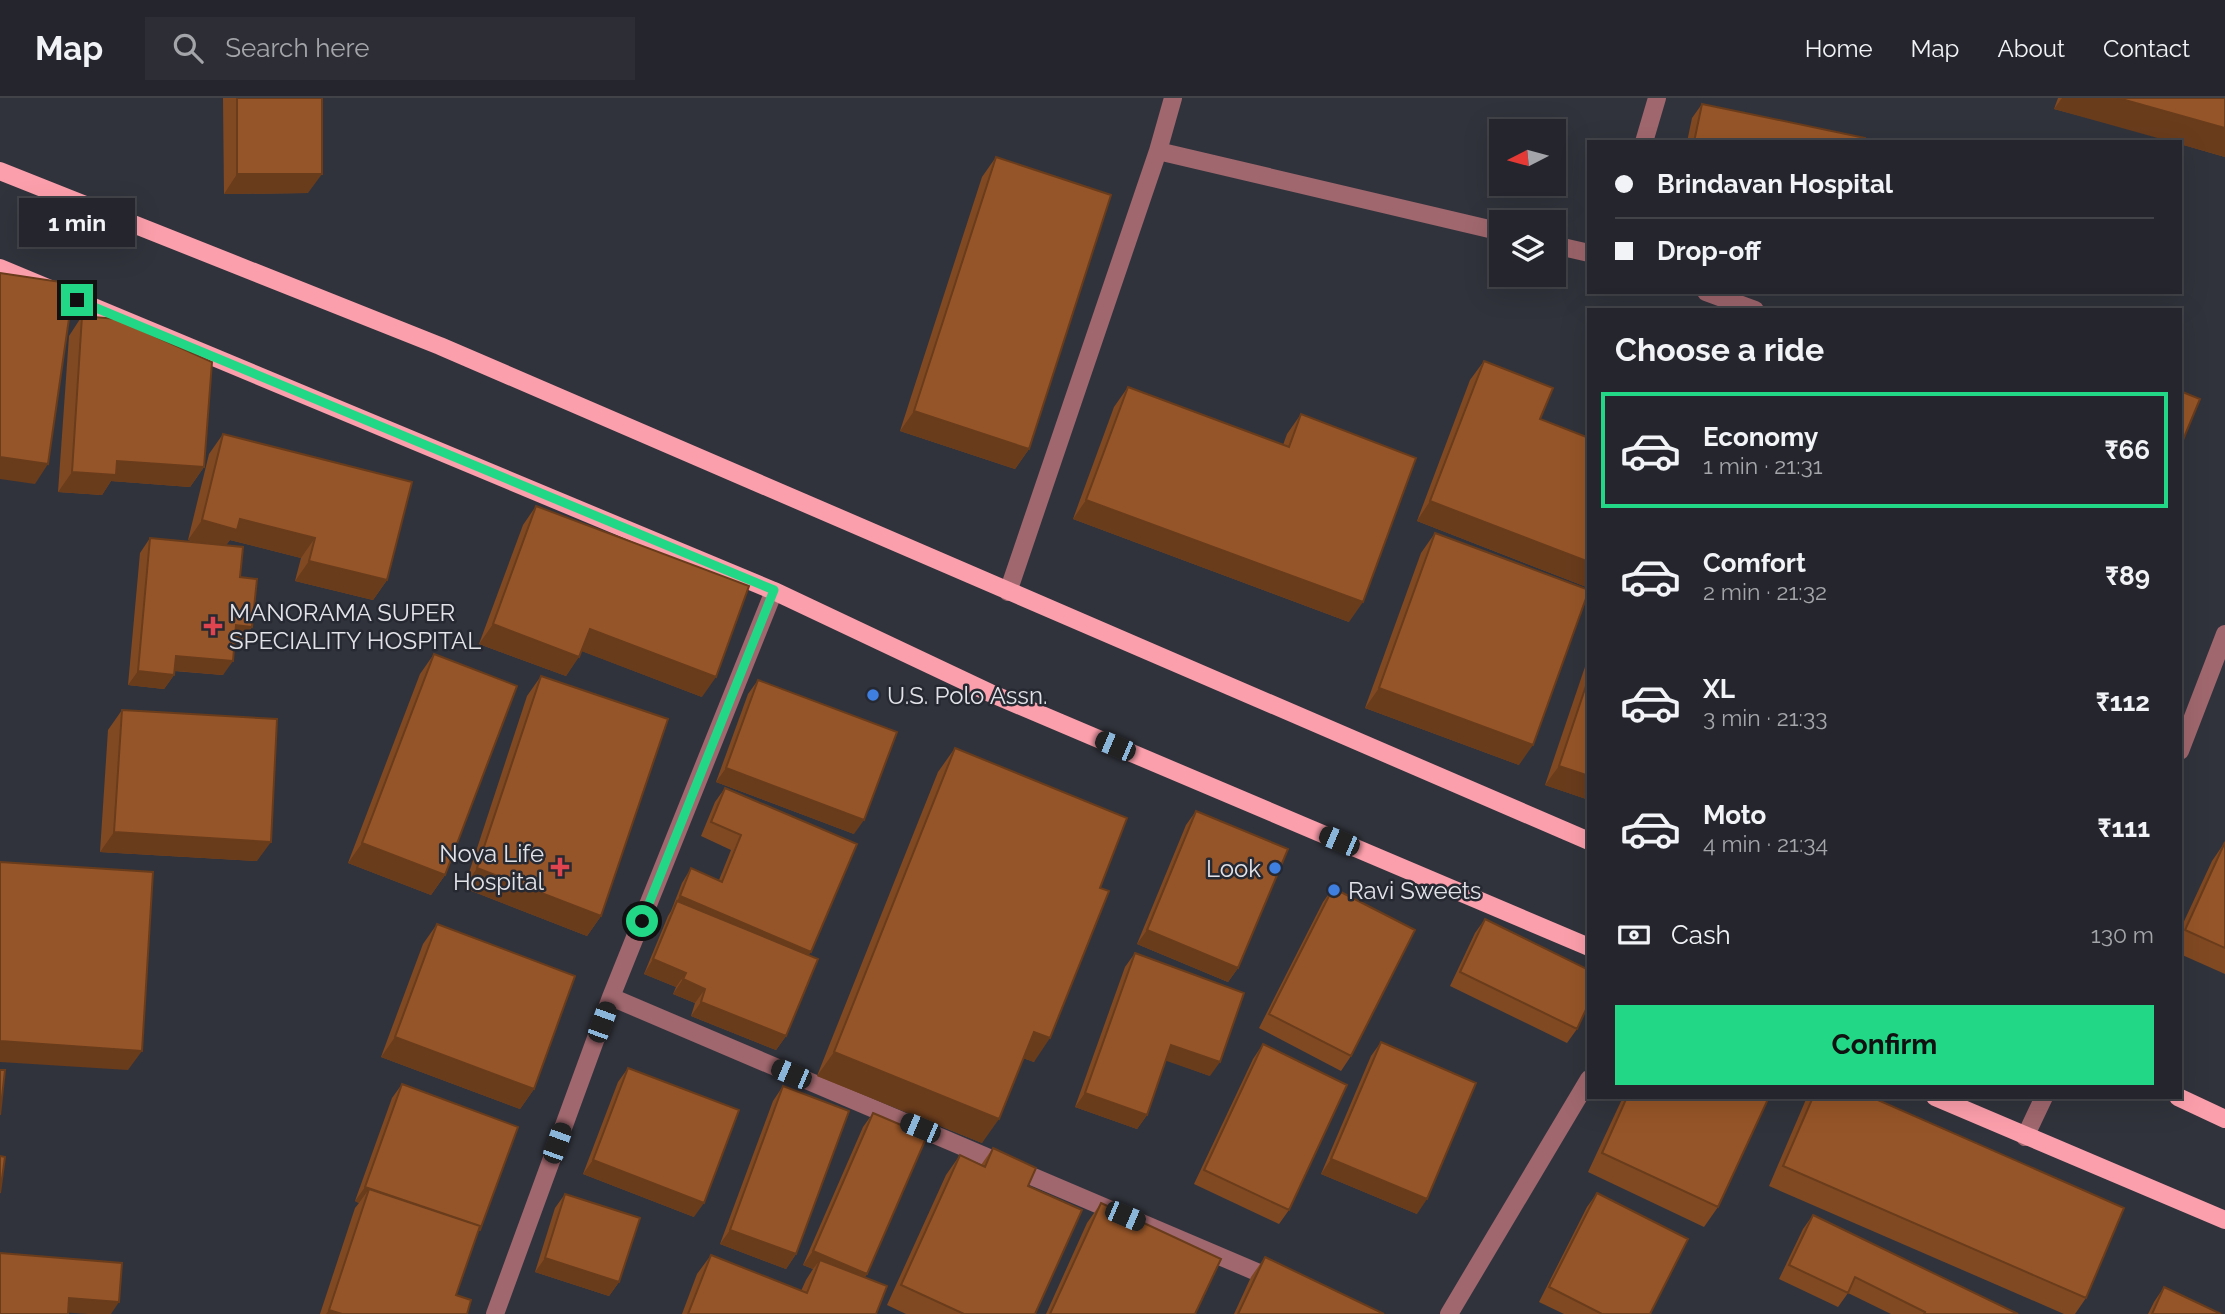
<!DOCTYPE html>
<html lang="en">
<head>
<meta charset="utf-8">
<style>
	:root { --surface:#25262d; --page:#2d2e35; --text:#f1f3f6; --muted:#a3a5aa; --line:#424349; --accent:#22d887 }
	body { margin:0; font-family:Raleway,sans-serif; background:var(--page); color:var(--text); height:100vh; display:flex; flex-direction:column; font-size:26px; white-space:nowrap }
	* { box-sizing:border-box; margin:0 }
	p { font-size:23px; color:var(--muted) }
	.icon { flex:none; width:38px; height:38px; fill:none; stroke:currentColor; stroke-width:2; stroke-linecap:round; stroke-linejoin:round }
	.map { position:relative; flex:1; overflow:hidden }
	.sheet { position:absolute; left:1587px; top:210px; width:595px; height:791px; display:flex; flex-direction:column; background:var(--surface); border-radius:0px; box-shadow:0 7px 28px #0002,0 0 0 2px var(--line) }
	.sheet>* { flex:none }
	.top-card { position:absolute; left:1587px; top:42px; width:595px; height:154px; border-radius:0px; box-shadow:0 7px 28px #0002,0 0 0 2px var(--line); display:grid; align-content:center; height:154px; padding:0 28px; background:var(--surface) }
	.needle { width:46px; rotate:264deg }
	.fabs { position:absolute; left:1489px; top:21px; display:grid; gap:14px }
	.fabs a { display:grid; place-items:center; width:77px; height:77px; border-radius:0px; background:var(--surface); box-shadow:0 7px 28px #0002,0 0 0 2px var(--line); font-size:35px }
	.end { position:absolute; width:32px; height:32px; margin:-16px; border:9px solid #22d887; background:#111; box-shadow:0 0 0 4px #111 }
	.from { border-radius:50% }
	.bubble { position:absolute; height:49px; border-radius:0px; background:var(--surface); box-shadow:0 7px 28px #0002,0 0 0 2px var(--line); font-size:23px; font-weight:700; line-height:49px; text-align:center }
	.car { position:absolute; width:21px; height:42px; margin:-21px -10px; border-radius:9px; box-shadow:0 0 5px 2px #0007; background:linear-gradient(#222 24%,#8ab4d8 0 40%,#222 0 76%,#8ab4d8 0 86%,#222 0) }
	.top-card b { display:flex; align-items:center; gap:24px; height:66px; font-size:26px }
	.top-card b+b { border-top:2px solid var(--line) }
	.top-card i { width:18px; height:18px; background:var(--text) }
	ul { padding:0; list-style:none }
	li { display:flex; align-items:center; gap:21px; height:116px; margin:0 14px 10px; padding:0 14px; border:4px solid transparent; border-radius:0px }
	li div { flex:1 }
	li b { display:block; font-size:26px }
	li em { font-style:normal; font-weight:700 }
	li.active { border-color:var(--accent) }
	li>.icon { width:63px; height:63px; stroke-width:1.5 }
	h2 { padding:0 28px; font-size:32px; line-height:84px }
	.pay { display:flex; align-items:center; gap:18px; height:77px; padding:0 28px; font-size:26px }
	.pay p { margin-inline-start:auto }
	.primary-button { display:flex; gap:14px; margin-top:auto; padding:14px 28px }
	.primary-button a { flex:1; height:80px; border-radius:0px; background:var(--accent); color:#111; font-size:28px; font-weight:700; line-height:80px; text-align:center }
	header { display:flex; align-items:center; gap:42px; box-sizing:border-box; height:98px; padding:0 35px; background:var(--surface); border-bottom:2px solid var(--line) }
	header strong { font-size:33px }
	nav { display:flex; gap:38px; margin-inline-start:auto; font-size:24px }
	.search { width:490px; height:63px; background:var(--page); display:flex; align-items:center; gap:18px; box-sizing:border-box; padding:0 24px; border-radius:0px; color:var(--muted); font-size:26px }
	.map>svg:first-child { display:block }
	.lines { fill:none; stroke-linecap:round; stroke-linejoin:round }
	.minor { stroke:#a0676e; stroke-width:18 }
	.major { stroke:#fc9fac; stroke-width:18 }
	.wall { fill:#814922 }
	.shaded-wall { fill:#693c1c }
	.building { fill:#965528; stroke:#693c1c; stroke-width:2 }
	.route { stroke:#22d887; stroke-width:9 }
	.health-dot { fill:#e0444e; stroke:#272932; stroke-width:2.5 }
	.shop-dot { fill:#3f7fe0; stroke:#272932; stroke-width:2.5 }
	.labels { text-anchor:middle; dominant-baseline:central; stroke-width:5; stroke-linejoin:round; paint-order:stroke }
	.poi-label { font-size:24px; fill:#e2e3e9; stroke:#272932; text-anchor:start }
</style>
</head>
<body>
<header>
<strong>Map</strong>
<div class="search"><svg class="icon" aria-label="search" viewBox="0 0 24 24"><circle cx="10" cy="10" r="6"/><path d="M15 15l6 6"/></svg>Search here</div>
<nav><a>Home</a><a>Map</a><a>About</a><a>Contact</a></nav>
</header>
<div class="map">
<svg width="2225" height="1216" viewBox="0 0 2225 1216">
	<rect width="100%" height="100%" fill="#31333c"/>
	<g class="lines">
		<path class="minor" d="M 1644,44 L 1657,0
			M 1158,53 L 1502,134
			M 1554,147 L 1589,155
			M 1706,194 L 1755,212
			M 1008,494 L 1158,53 L 1173,0
			M 2180,653 L 2225,536
			M 611,899 L 1278,1183
			M 2025,1039 L 2044,999
			M 495,1216 L 611,899 L 774,493
			M 1449,1216 L 1589,981"/>
		<path class="major" d="M 0,73 L 440,248 L 1589,743
			M 0,170 L 774,493 L 990,595 L 1589,849
			M 1935,999 L 2225,1122
			M 2178,999 L 2225,1021"/>
	</g>
	<path class="wall" d="M 223,0 L 322,0 L 308,95 L 224,96 Z
		M 2058,0 L 2225,0 L 2225,59 L 2180,46 L 2180,44 L 2054,11 Z
		M 1702,6 L 1864,44 L 1687,44 L 1692,20 Z
		M 996,59 L 1029,351 L 1015,371 L 900,333 L 982,79 Z
		M 82,218 L 204,369 L 190,389 L 111,383 L 102,397 L 58,394 L 69,238 Z
		M 1484,263 L 1540,321 L 1588,340 L 1589,336 L 1589,490 L 1417,423 L 1470,282 Z
		M 1128,289 L 1283,347 L 1287,336 L 1301,316 L 1349,524 L 1073,421 L 1114,309 Z
		M 223,336 L 387,482 L 373,502 L 295,483 L 301,460 L 230,442 L 226,447 L 240,479 L 252,529 L 242,543 L 234,542 L 223,577 L 174,573 L 174,577 L 164,591 L 128,587 L 140,455 L 150,440 L 199,445 L 188,442 L 209,356 Z
		M 536,408 L 702,599 L 582,553 L 566,578 L 479,546 L 523,427 Z
		M 1435,435 L 1519,667 L 1365,610 L 1421,455 Z
		M 434,556 L 445,777 L 431,797 L 348,765 L 420,576 Z
		M 1589,557 L 1589,702 L 1545,687 Z
		M 541,578 L 601,818 L 587,838 L 464,790 L 527,598 Z
		M 758,582 L 854,736 L 716,684 L 748,596 Z
		M 122,612 L 257,763 L 100,754 L 108,632 Z
		M 955,650 L 1100,790 L 1034,964 L 1023,960 L 982,1045 L 817,978 L 938,674 Z
		M 725,690 L 809,857 L 786,938 L 776,952 L 691,918 L 695,905 L 673,896 L 676,889 L 644,876 L 668,818 L 671,813 L 682,785 L 691,770 L 719,782 L 731,752 L 701,738 L 715,704 Z
		M 1196,713 L 1238,870 L 1228,884 L 1137,846 L 1186,727 Z
		M 2225,744 L 2225,876 L 2180,856 L 2180,832 L 2212,763 Z
		M 1333,790 L 1351,958 L 1341,973 L 1259,930 L 1323,804 Z
		M 1485,821 L 1577,931 L 1567,945 L 1450,888 L 1475,835 Z
		M 437,826 L 534,991 L 520,1011 L 381,959 L 423,846 Z
		M 1135,855 L 1210,978 L 1166,962 L 1147,1017 L 1137,1031 L 1075,1009 L 1125,869 Z
		M 1381,944 L 1417,1116 L 1321,1076 L 1371,958 Z
		M 1263,946 L 1289,1112 L 1279,1126 L 1194,1086 L 1253,961 Z
		M 628,970 L 694,1119 L 583,1076 L 618,984 Z
		M 402,986 L 477,1136 L 456,1197 L 467,1216 L 320,1216 L 355,1110 L 359,1105 L 355,1103 L 392,1000 Z
		M 783,988 L 796,1156 L 786,1171 L 720,1146 L 773,1003 Z
		M 1623,999 L 1769,999 L 1718,1109 L 1704,1129 L 1588,1074 Z
		M 1807,999 L 1871,999 L 2086,1200 L 2075,1216 L 2064,1216 L 1769,1088 Z
		M 873,1015 L 867,1176 L 865,1179 L 876,1216 L 682,1216 L 697,1176 L 711,1157 L 801,1193 L 806,1182 L 813,1171 L 803,1167 L 863,1029 Z
		M 993,1050 L 1028,1088 L 1035,1216 L 906,1216 L 887,1207 L 946,1077 L 960,1057 L 981,1067 Z
		M 1597,1095 L 1650,1216 L 1564,1216 L 1539,1204 L 1587,1109 Z
		M 565,1096 L 619,1184 L 609,1198 L 535,1174 L 555,1110 Z
		M 1101,1105 L 1195,1216 L 1046,1216 L 1087,1125 Z
		M 1813,1117 L 2018,1216 L 1891,1216 L 1848,1195 L 1838,1209 L 1779,1181 L 1803,1131 Z
		M 1265,1159 L 1384,1216 L 1234,1216 L 1251,1179 Z
		M 2164,1189 L 2221,1216 L 2148,1216 L 2154,1204 Z"/>
	<path class="shaded-wall" d="M 2062,0 L 2118,0 L 2225,30 L 2225,59 L 2180,46 L 2180,44 L 2172,44 L 2054,11 Z
		M 237,76 L 322,76 L 308,95 L 224,96 Z
		M 914,313 L 1029,351 L 1015,371 L 900,333 Z
		M 0,359 L 48,366 L 35,386 L 0,381 Z
		M 117,363 L 204,369 L 190,389 L 111,383 L 102,397 L 58,394 L 72,374 Z
		M 1086,402 L 1363,504 L 1349,524 L 1073,421 Z
		M 1430,403 L 1589,464 L 1589,490 L 1417,423 Z
		M 240,421 L 315,440 L 301,460 L 230,442 L 223,451 L 188,442 L 202,422 Z
		M 309,463 L 387,482 L 373,502 L 295,483 Z
		M 493,526 L 579,559 L 566,578 L 479,546 Z
		M 236,527 L 252,529 L 242,543 L 226,541 Z
		M 590,531 L 716,579 L 702,599 L 576,551 Z
		M 176,558 L 233,563 L 223,577 L 166,572 Z
		M 138,573 L 174,577 L 164,591 L 128,587 Z
		M 1379,590 L 1533,647 L 1519,667 L 1365,610 Z
		M 1559,668 L 1589,678 L 1589,702 L 1545,687 Z
		M 726,670 L 864,722 L 854,736 L 716,684 Z
		M 114,734 L 271,744 L 257,763 L 100,754 Z
		M 362,745 L 445,777 L 431,797 L 348,765 Z
		M 477,770 L 601,818 L 587,838 L 464,790 Z
		M 680,798 L 811,854 L 801,868 L 677,803 L 670,813 Z
		M 1147,832 L 1238,870 L 1228,884 L 1137,846 Z
		M 653,861 L 686,875 L 676,889 L 644,876 Z
		M 683,881 L 705,891 L 695,905 L 673,896 Z
		M 701,904 L 786,938 L 776,952 L 691,918 Z
		M 1034,934 L 1050,940 L 1034,964 L 1017,958 Z
		M 395,939 L 534,991 L 520,1011 L 381,959 Z
		M 0,943 L 142,953 L 128,972 L 0,964 Z
		M 1171,947 L 1220,964 L 1210,978 L 1161,961 Z
		M 834,954 L 999,1021 L 982,1045 L 817,978 Z
		M 1085,995 L 1147,1017 L 1137,1031 L 1075,1009 Z
		M 1331,1061 L 1427,1101 L 1417,1116 L 1321,1076 Z
		M 593,1062 L 704,1105 L 694,1119 L 583,1076 Z
		M 365,1089 L 369,1091 L 359,1105 L 355,1103 Z
		M 730,1132 L 796,1156 L 786,1171 L 720,1146 Z
		M 813,1153 L 867,1176 L 857,1190 L 820,1162 L 813,1171 L 803,1167 Z
		M 545,1160 L 619,1184 L 609,1198 L 535,1174 Z
		M 69,1200 L 119,1204 L 111,1216 L 88,1216 L 59,1214 Z
		M 329,1212 L 342,1216 L 326,1216 Z"/>
	<path class="building" d="M 237,0 L 322,0 L 322,76 L 237,76 Z
		M 2118,0 L 2225,0 L 2225,30 Z
		M 1702,6 L 1865,40 L 1864,44 L 1694,44 Z
		M 996,59 L 1111,97 L 1029,351 L 914,313 Z
		M 0,175 L 74,186 L 48,366 L 0,359 Z
		M 82,218 L 117,221 L 212,264 L 204,369 L 117,363 L 116,377 L 72,374 Z
		M 1484,263 L 1553,290 L 1540,321 L 1589,340 L 1589,464 L 1430,403 Z
		M 1128,289 L 1289,349 L 1301,316 L 1416,360 L 1363,504 L 1086,402 Z
		M 2180,293 L 2200,301 L 2180,349 Z
		M 223,336 L 412,384 L 387,482 L 309,463 L 315,440 L 240,421 L 237,432 L 202,422 Z
		M 536,408 L 749,488 L 716,579 L 590,531 L 579,559 L 493,526 Z
		M 1435,435 L 1589,492 L 1533,647 L 1379,590 Z
		M 150,440 L 243,449 L 240,479 L 257,481 L 252,529 L 236,527 L 233,563 L 176,558 L 174,577 L 138,573 Z
		M 434,556 L 517,588 L 445,777 L 362,745 Z
		M 541,578 L 668,621 L 601,818 L 477,770 Z
		M 1589,579 L 1589,678 L 1559,668 Z
		M 758,582 L 897,634 L 864,722 L 726,670 Z
		M 122,612 L 277,621 L 271,744 L 114,734 Z
		M 955,650 L 1127,720 L 1100,790 L 1109,793 L 1050,940 L 1034,934 L 999,1021 L 834,954 Z
		M 725,690 L 857,746 L 811,854 L 680,798 L 691,770 L 722,784 L 741,737 L 711,724 Z
		M 1196,713 L 1288,751 L 1238,870 L 1147,832 Z
		M 2225,744 L 2225,850 L 2185,832 Z
		M 0,764 L 153,774 L 142,953 L 0,943 Z
		M 1333,790 L 1415,832 L 1351,958 L 1269,916 Z
		M 677,803 L 818,861 L 786,938 L 701,904 L 705,891 L 683,881 L 686,875 L 653,861 Z
		M 1485,821 L 1589,872 L 1589,905 L 1577,931 L 1460,874 Z
		M 437,826 L 575,878 L 534,991 L 395,939 Z
		M 1135,855 L 1244,895 L 1220,964 L 1171,947 L 1147,1017 L 1085,995 Z
		M 1381,944 L 1476,985 L 1427,1101 L 1331,1061 Z
		M 1263,946 L 1347,987 L 1289,1112 L 1204,1072 Z
		M 628,970 L 739,1012 L 704,1105 L 593,1062 Z
		M 0,972 L 5,972 L 0,1017 Z
		M 402,986 L 518,1029 L 480,1132 L 479,1132 L 480,1128 L 365,1089 Z
		M 783,988 L 849,1013 L 796,1156 L 730,1132 Z
		M 1627,999 L 1769,999 L 1718,1109 L 1602,1055 Z
		M 1813,999 L 1871,999 L 2124,1110 L 2086,1200 L 1783,1068 Z
		M 873,1015 L 927,1038 L 867,1176 L 813,1153 Z
		M 993,1050 L 1036,1070 L 1028,1088 L 1082,1112 L 1035,1216 L 964,1216 L 901,1187 L 960,1057 L 985,1069 Z
		M 0,1058 L 5,1059 L 0,1095 Z
		M 369,1091 L 480,1128 L 456,1197 L 471,1202 L 467,1216 L 342,1216 L 329,1212 Z
		M 1597,1095 L 1688,1141 L 1650,1216 L 1602,1216 L 1549,1189 Z
		M 565,1096 L 640,1120 L 619,1184 L 545,1160 Z
		M 1101,1105 L 1221,1161 L 1195,1216 L 1050,1216 Z
		M 1813,1117 L 2018,1216 L 1924,1216 L 1925,1214 L 1855,1179 L 1848,1195 L 1789,1167 Z
		M 0,1155 L 122,1165 L 119,1204 L 69,1200 L 68,1216 L 0,1216 Z
		M 711,1157 L 807,1195 L 820,1162 L 887,1188 L 876,1216 L 688,1216 Z
		M 1265,1159 L 1384,1216 L 1238,1216 Z
		M 2164,1189 L 2221,1216 L 2152,1216 Z"/>
	<g class="lines">
		<path class="route" d="M 77,202 L 774,492 L 642,823"/>
	</g>
	<g class="health-dot">
		<path d="M209.5 517.5h7v7h7v7h-7v7h-7v-7h-7v-7h7z"/>
		<path d="M556.5 758.5h7v7h7v7h-7v7h-7v-7h-7v-7h7z"/>
	</g>
	<g class="shop-dot">
		<circle cx="873" cy="597" r="7"/>
		<circle cx="1275" cy="770" r="7"/>
		<circle cx="1334" cy="792" r="7"/>
	</g>
	<g class="labels">
		<g class="poi-label">
			<text x="229" y="514">MANORAMA SUPER<tspan x="229" dy="28">SPECIALITY HOSPITAL</tspan></text>
			<text x="887" y="597">U.S. Polo Assn.</text>
			<text x="544" y="755" text-anchor="end">Nova Life<tspan x="544" dy="28">Hospital</tspan></text>
			<text x="1261" y="770" text-anchor="end">Look</text>
			<text x="1348" y="792">Ravi Sweets</text>
		</g>
	</g>
</svg>
<div class="fabs">
<a><svg class="needle" viewBox="-14 -14 28 28"><path d="M0-13l5 13h-10z" fill="#e53935"/><path d="M0 13l5-13h-10z" fill="#a3a5aa"/></svg></a>
<a><svg class="icon" aria-label="layers" viewBox="0 0 24 24"><path d="M12 4l9 5-9 5-9-5zM3 14l9 5 9-5"/></svg></a>
</div>
<i class="end from" style="left:642px;top:823px"></i>
<i class="end" style="left:77px;top:202px"></i>
<div class="bubble" style="left:19px;top:100px;width:116px">1 min</div>
<i class="car" style="left:1115px;top:648px;rotate:293deg"></i>
<i class="car" style="left:1339px;top:743px;rotate:293deg"></i>
<i class="car" style="left:602px;top:924px;rotate:20deg"></i>
<i class="car" style="left:791px;top:976px;rotate:293deg"></i>
<i class="car" style="left:920px;top:1030px;rotate:293deg"></i>
<i class="car" style="left:557px;top:1045px;rotate:20deg"></i>
<i class="car" style="left:1125px;top:1118px;rotate:113deg"></i>
<div class="top-card">
<b><i class="from"></i>Brindavan Hospital</b>
<b><i></i>Drop-off</b>
</div>
<section class="sheet">
<h2>Choose a ride</h2>
<ul>
<li class="active"><svg class="icon" aria-label="car" viewBox="0 0 24 24"><path d="M5 17H2v-5l4-1 3-4h7l3 4 3 1v5h-3M9 17h6M6 11h13"/><circle cx="7" cy="17" r="2"/><circle cx="17" cy="17" r="2"/></svg><div><b>Economy</b><p>1 min · 21:31</p></div><em>₹66</em></li>
<li><svg class="icon" aria-label="car" viewBox="0 0 24 24"><path d="M5 17H2v-5l4-1 3-4h7l3 4 3 1v5h-3M9 17h6M6 11h13"/><circle cx="7" cy="17" r="2"/><circle cx="17" cy="17" r="2"/></svg><div><b>Comfort</b><p>2 min · 21:32</p></div><em>₹89</em></li>
<li><svg class="icon" aria-label="car" viewBox="0 0 24 24"><path d="M5 17H2v-5l4-1 3-4h7l3 4 3 1v5h-3M9 17h6M6 11h13"/><circle cx="7" cy="17" r="2"/><circle cx="17" cy="17" r="2"/></svg><div><b>XL</b><p>3 min · 21:33</p></div><em>₹112</em></li>
<li><svg class="icon" aria-label="car" viewBox="0 0 24 24"><path d="M5 17H2v-5l4-1 3-4h7l3 4 3 1v5h-3M9 17h6M6 11h13"/><circle cx="7" cy="17" r="2"/><circle cx="17" cy="17" r="2"/></svg><div><b>Moto</b><p>4 min · 21:34</p></div><em>₹111</em></li>
</ul>
<div class="pay"><svg class="icon" aria-label="cash" viewBox="0 0 24 24"><path d="M3 7h18v10H3z"/><circle cx="12" cy="12" r="2"/></svg>Cash<p>130 m</p></div>
<div class="primary-button"><a>Confirm</a></div>
</section>
</div>
</body>
</html>
